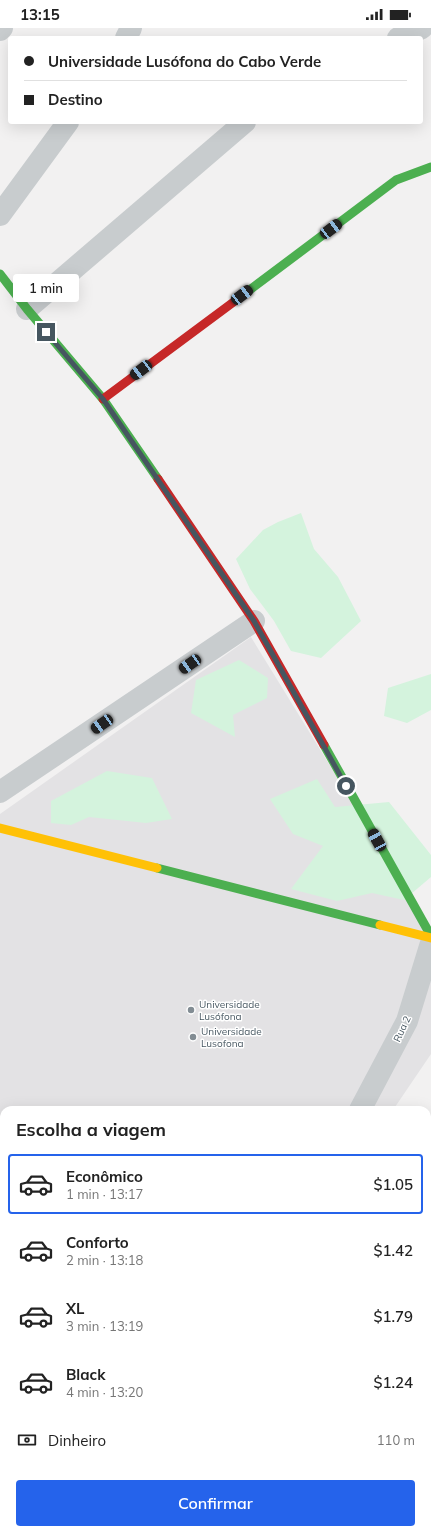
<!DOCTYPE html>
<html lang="pt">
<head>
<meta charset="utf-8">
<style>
	:root { --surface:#fff; --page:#f6f6f6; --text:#222; --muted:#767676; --line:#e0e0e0; --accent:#2563eb }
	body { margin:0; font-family:Mulish,sans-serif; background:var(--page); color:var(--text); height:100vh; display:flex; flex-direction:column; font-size:15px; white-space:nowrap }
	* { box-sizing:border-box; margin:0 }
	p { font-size:13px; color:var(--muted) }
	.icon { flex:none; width:22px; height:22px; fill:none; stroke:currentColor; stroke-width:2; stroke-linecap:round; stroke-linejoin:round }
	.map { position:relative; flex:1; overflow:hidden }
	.panel { position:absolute; left:0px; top:1078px; width:431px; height:428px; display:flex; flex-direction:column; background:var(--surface); border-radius:12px 12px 0 0; box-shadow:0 4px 16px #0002 }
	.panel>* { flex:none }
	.hud { position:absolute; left:8px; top:8px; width:415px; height:88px; border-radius:4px; box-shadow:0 4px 16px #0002; display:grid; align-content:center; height:88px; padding:0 16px; background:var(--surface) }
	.end { position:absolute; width:18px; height:18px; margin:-9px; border:5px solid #465660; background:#fff; box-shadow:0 0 0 2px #fff }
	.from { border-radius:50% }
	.bubble { position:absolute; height:28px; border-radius:4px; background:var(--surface); box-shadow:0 4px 16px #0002; font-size:13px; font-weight:600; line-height:28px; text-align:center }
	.car { position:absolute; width:12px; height:24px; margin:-12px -6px; border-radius:5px; box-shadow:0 0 3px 1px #0007; background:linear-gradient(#222 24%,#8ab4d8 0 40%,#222 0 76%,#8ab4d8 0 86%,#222 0) }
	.hud b { display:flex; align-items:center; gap:14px; height:38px; font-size:15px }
	.hud b+b { border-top:1px solid var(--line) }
	.hud i { width:10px; height:10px; background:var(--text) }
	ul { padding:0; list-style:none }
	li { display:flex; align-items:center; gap:12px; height:60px; margin:0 8px 6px; padding:0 8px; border:2px solid transparent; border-radius:4px }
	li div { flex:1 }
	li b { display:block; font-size:15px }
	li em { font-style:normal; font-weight:600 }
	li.active { border-color:var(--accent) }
	li>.icon { width:36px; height:36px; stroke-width:1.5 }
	h2 { padding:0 16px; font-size:18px; line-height:48px }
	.pay { display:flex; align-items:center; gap:10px; height:44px; padding:0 16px; font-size:15px }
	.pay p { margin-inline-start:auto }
	.action { display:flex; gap:8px; margin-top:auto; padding:8px 16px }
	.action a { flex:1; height:46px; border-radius:4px; background:var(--accent); color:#fff; font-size:16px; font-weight:600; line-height:46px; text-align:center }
	.status { display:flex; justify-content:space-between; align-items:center; height:28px; padding:0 20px; background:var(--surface); direction:ltr }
	.status svg { height:11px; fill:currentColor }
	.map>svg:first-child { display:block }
	.education { fill:#e3e2e4 }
	.green { fill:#d4f3dd }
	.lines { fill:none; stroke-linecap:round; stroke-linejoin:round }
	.street { stroke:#c8ccce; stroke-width:22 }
	.fast { stroke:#4caf50; stroke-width:9 }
	.slow { stroke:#ffc107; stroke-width:9 }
	.jam { stroke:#c62828; stroke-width:9 }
	.route { stroke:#465660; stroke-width:5 }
	.poi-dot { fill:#828c93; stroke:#fff; stroke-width:1.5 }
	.labels { text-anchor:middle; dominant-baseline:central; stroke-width:3; stroke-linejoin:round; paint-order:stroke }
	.poi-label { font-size:10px; fill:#465660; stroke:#fff; text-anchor:start }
	.street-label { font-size:10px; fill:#465660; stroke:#fff }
</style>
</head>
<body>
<div class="status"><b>13:15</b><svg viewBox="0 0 49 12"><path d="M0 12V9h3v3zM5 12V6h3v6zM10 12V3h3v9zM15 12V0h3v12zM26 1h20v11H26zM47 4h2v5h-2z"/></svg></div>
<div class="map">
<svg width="431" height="1506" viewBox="0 0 431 1506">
	<rect width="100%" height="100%" fill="#f2f1f1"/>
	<path class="education" d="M 251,609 L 431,902 L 431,1026 L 393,1082 L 4,1082 L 4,1103 L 0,1102 L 0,786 Z"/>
	<path class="green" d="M 301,485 L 314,521 L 338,549 L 361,593 L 321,630 L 291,623 L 274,593 L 250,561 L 236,531 L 263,502 L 278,494 Z
		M 239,632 L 268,650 L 267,670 L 233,687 L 235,709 L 191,685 L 196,652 Z
		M 431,646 L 431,682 L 407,695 L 384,688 L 388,660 Z
		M 107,743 L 152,750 L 172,791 L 146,795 L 89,789 L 71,797 L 51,795 L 51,773 Z
		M 317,751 L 335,779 L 389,774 L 431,827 L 431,849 L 404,872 L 372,865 L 337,873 L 291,861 L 323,818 L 293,806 L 270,771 Z"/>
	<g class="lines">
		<path class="street" d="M 0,2 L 2,0
			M 126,10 L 131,0
			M 398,10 L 422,0
			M 0,187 L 68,94
			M 27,281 L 245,94
			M 0,764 L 254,593
			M 360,1082 L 407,993 L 431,915
			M 0,1114 L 4,1115
			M 427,1243 L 431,1245
			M 427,1463 L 431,1457
			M 95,1506 L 97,1502
			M 227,1506 L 229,1502
			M 395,1506 L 398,1502"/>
		<path class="fast" d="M 0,246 L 27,281 L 103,371 L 158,451
			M 247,264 L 396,152 L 431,139
			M 324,717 L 431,908
			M 157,840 L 380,897"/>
		<path class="slow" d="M 0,800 L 157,840
			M 380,897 L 431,910"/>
		<path class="jam" d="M 103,371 L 247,264
			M 158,451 L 254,593 L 324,717"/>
	</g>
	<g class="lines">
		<path class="route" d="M 46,304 L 103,371 L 254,593 L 346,758"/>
	</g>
	<g class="poi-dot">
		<circle cx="191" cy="982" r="4"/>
		<circle cx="193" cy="1009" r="4"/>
	</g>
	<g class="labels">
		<g class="poi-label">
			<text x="199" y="976">Universidade<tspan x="199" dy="12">Lusófona</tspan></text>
			<text x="201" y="1003">Universidade<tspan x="201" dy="12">Lusofona</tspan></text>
		</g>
		<g class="street-label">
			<text transform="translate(402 1001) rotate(-65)">Rua 2</text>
		</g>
	</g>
</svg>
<i class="end from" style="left:346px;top:758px"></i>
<i class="end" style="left:46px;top:304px"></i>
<div class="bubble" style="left:13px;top:246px;width:66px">1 min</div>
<i class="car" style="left:331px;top:201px;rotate:53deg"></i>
<i class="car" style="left:242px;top:267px;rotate:53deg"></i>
<i class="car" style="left:141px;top:342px;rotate:233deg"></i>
<i class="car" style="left:190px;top:636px;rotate:236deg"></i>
<i class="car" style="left:102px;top:696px;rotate:236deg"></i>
<i class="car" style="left:377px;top:812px;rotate:331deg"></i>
<div class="hud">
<b><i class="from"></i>Universidade Lusófona do Cabo Verde</b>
<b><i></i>Destino</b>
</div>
<section class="panel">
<h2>Escolha a viagem</h2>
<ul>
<li class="active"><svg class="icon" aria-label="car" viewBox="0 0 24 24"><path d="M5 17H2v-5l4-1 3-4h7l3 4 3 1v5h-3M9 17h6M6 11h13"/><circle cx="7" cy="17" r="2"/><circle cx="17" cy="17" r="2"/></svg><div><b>Econômico</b><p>1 min · 13:17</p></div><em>$1.05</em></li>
<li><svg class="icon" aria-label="car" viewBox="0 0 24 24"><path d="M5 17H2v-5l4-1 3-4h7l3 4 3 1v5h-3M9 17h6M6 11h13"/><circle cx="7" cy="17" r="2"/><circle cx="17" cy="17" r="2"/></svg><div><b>Conforto</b><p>2 min · 13:18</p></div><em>$1.42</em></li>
<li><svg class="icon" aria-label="car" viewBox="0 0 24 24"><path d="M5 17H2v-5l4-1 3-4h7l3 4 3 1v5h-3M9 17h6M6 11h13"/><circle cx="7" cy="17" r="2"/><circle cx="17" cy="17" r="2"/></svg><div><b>XL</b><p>3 min · 13:19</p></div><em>$1.79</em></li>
<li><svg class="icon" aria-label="car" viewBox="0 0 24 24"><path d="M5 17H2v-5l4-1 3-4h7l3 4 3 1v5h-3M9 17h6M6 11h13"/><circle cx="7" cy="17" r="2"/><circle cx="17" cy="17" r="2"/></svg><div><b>Black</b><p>4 min · 13:20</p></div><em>$1.24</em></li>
</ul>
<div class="pay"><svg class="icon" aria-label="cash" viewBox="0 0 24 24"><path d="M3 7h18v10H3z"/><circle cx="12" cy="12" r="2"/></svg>Dinheiro<p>110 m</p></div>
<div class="action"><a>Confirmar</a></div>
</section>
</div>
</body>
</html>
